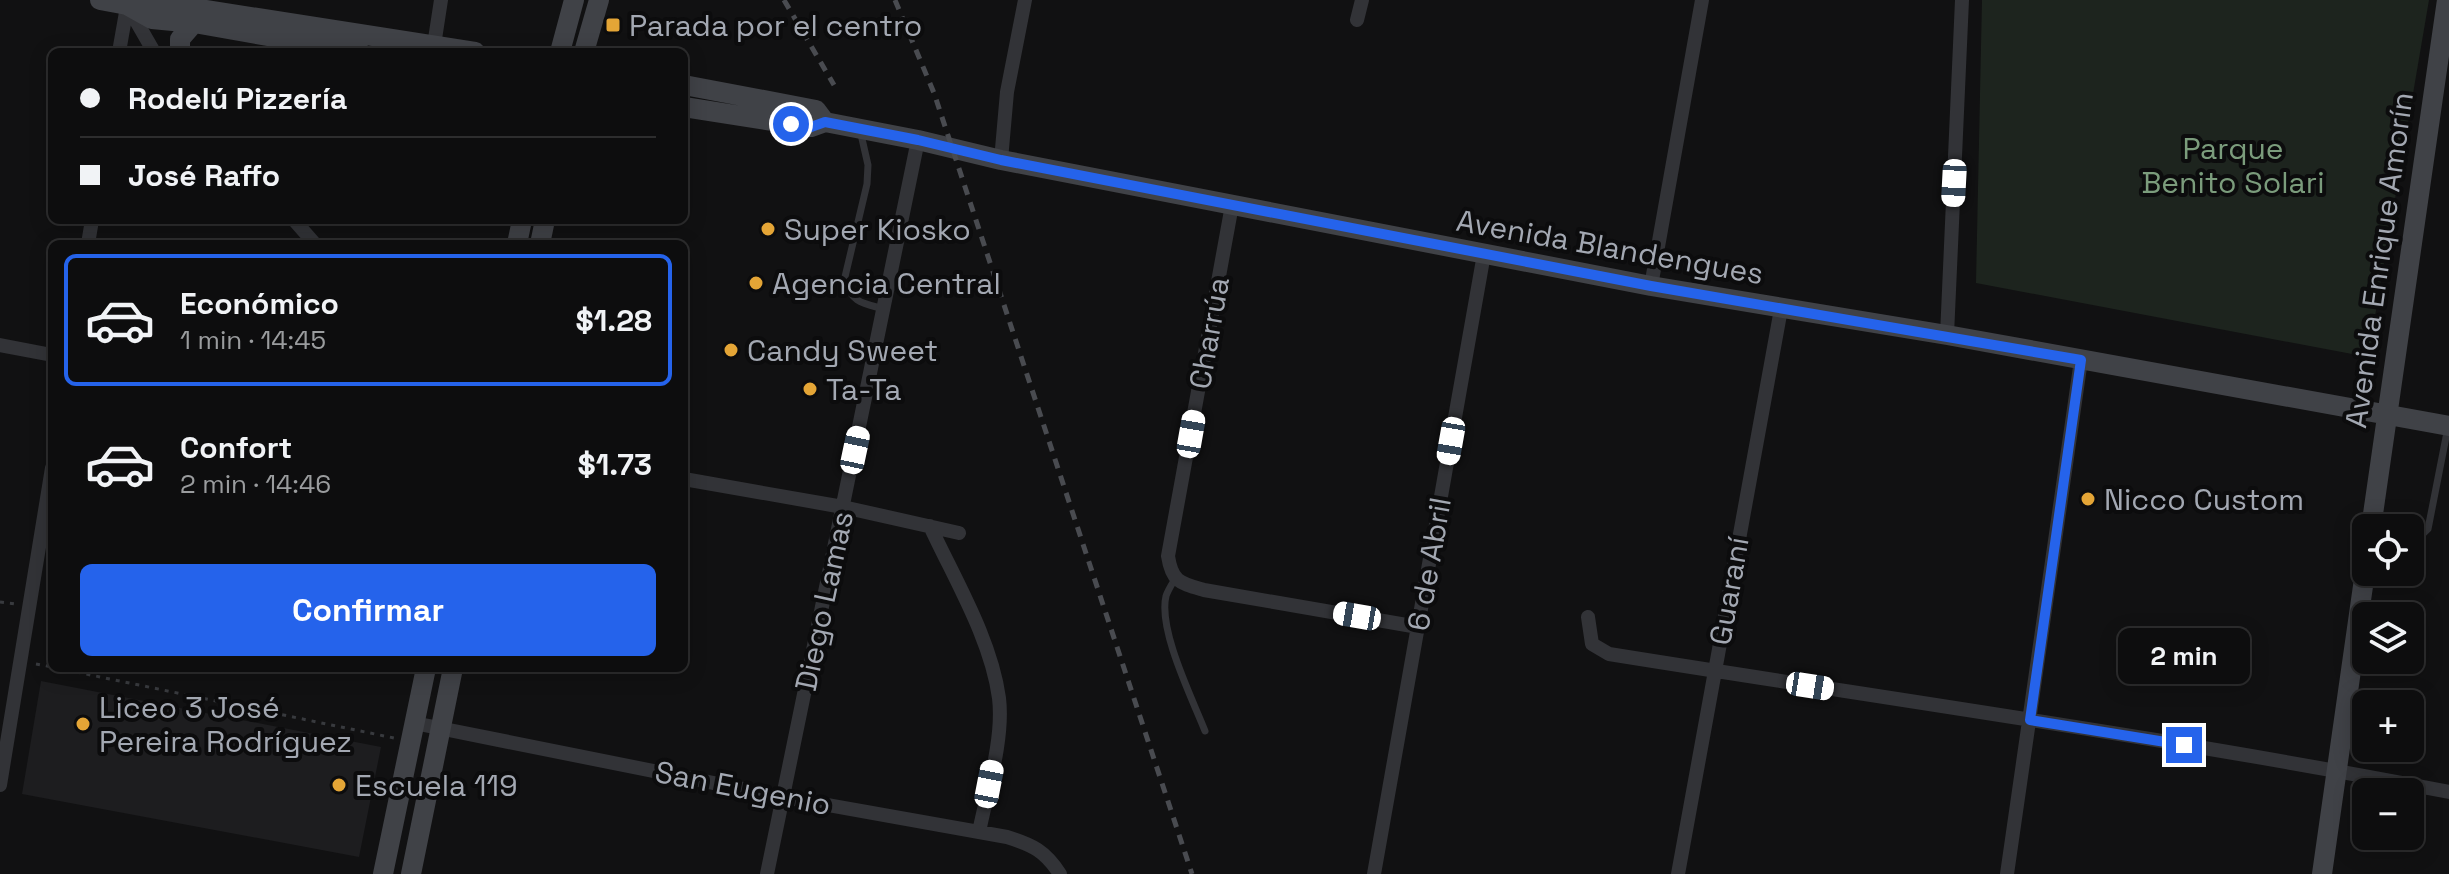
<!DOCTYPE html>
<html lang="es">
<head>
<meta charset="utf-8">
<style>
	:root { --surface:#0d0d0e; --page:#161617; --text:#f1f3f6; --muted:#9a9c9e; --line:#2d2d2e; --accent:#2563eb }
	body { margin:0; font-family:"Space Grotesk",sans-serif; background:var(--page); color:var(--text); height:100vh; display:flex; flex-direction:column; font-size:30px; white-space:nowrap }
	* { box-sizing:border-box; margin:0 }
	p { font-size:26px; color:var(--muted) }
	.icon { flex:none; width:44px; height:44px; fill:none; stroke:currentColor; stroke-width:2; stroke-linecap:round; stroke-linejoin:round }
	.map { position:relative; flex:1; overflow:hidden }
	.details { position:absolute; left:48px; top:240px; width:640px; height:432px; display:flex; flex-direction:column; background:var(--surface); border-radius:12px; box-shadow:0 4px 20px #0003,0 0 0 2px var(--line) }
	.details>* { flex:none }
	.guide { position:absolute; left:48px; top:48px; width:640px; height:176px; border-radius:12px; box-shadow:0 4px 20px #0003,0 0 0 2px var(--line); display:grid; align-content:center; height:176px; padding:0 32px; background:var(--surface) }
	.controls { position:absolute; left:2352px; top:514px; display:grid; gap:16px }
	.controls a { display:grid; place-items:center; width:72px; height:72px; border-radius:12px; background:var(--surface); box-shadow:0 4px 20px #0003,0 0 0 2px var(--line); font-size:40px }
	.end { position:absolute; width:36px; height:36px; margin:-18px; border:10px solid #2563eb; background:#fff; box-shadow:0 0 0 4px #fff }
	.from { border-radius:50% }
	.bubble { position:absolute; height:56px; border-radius:12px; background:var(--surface); box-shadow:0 4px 20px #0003,0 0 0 2px var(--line); font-size:26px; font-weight:700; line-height:56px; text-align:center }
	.car { position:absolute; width:24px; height:48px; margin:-24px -12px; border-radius:10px; box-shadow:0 0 6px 2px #0007; background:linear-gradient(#fff 24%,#345 0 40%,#fff 0 76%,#345 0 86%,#fff 0) }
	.guide b { display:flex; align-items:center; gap:28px; height:76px; font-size:30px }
	.guide b+b { border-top:2px solid var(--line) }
	.guide i { width:20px; height:20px; background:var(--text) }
	ul { padding:14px 0 0; list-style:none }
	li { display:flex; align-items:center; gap:24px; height:132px; margin:0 16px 12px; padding:0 16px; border:4px solid transparent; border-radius:12px }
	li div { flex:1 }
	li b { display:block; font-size:30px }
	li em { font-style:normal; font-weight:700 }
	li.active { border-color:var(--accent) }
	li>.icon { width:72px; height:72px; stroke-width:1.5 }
	.button { display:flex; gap:16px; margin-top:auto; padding:16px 32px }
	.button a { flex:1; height:92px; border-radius:12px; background:var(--accent); color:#fff; font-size:32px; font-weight:700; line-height:92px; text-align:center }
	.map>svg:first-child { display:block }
	.built { fill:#1d1d1f }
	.green { fill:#1d241e }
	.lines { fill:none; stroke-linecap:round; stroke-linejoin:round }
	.path { stroke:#383a3e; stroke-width:3; stroke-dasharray:4 6; stroke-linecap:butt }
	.lane { stroke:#323337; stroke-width:7 }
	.street { stroke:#323337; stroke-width:14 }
	.secondary { stroke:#404247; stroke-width:20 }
	.rail { stroke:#494b50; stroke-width:5; stroke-dasharray:10 8; stroke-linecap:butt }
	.route { stroke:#2563eb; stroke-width:10 }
	.poi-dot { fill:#e4a536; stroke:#0c0c0d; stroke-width:3 }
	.labels { text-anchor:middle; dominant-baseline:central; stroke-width:8; stroke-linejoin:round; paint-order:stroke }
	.poi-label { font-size:30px; fill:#a3a8b2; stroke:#0c0c0d; text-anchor:start }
	.park-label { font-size:30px; fill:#7b9c7c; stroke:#0c0c0d }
	.street-label { font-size:30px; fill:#a3a8b2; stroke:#0c0c0d }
</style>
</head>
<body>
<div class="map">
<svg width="2449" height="874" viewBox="0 0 2449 874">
	<rect width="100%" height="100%" fill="#111112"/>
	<path class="built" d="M 41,681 L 381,747 L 359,857 L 22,794 Z"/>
	<path class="green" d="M 1982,0 L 2429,0 L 2368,357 L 1976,283 Z"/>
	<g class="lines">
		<path class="path" d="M 0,602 L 16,604
			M 36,664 L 52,667
			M 57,668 L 394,738"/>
		<path class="lane" d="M 860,130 L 868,165 L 867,184 L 844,281 C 853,303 862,303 884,309
			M 2410,546 L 2428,529 L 2448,427
			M 1175,579 C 1172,584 1168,590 1166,596 C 1158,630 1192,698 1205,731"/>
		<path class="street" d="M 127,5 L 154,52
			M 1357,20 L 1362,0
			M 119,52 L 128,1
			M 433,52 L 441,0
			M 1001,160 L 1007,92 L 1025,0
			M 1232,205 L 1168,556 C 1172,582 1180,583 1204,590 L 1418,627
			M 294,220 L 315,244
			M 88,244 L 92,220
			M 1651,286 L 1702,0
			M 1947,335 L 1962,0
			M 0,345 L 52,355
			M 684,479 L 843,507 L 959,533
			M 930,526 C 955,580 991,639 999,698 C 1004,739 987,792 979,832
			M 1588,617 L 1592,644 L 1609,654 C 1889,699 2170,738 2449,792
			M 414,723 L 783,797 L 1007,837 C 1033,845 1045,851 1060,874
			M 0,785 L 52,468
			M 767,874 L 918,140
			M 1374,874 L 1484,254
			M 1678,874 L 1781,309
			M 2007,874 L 2081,360"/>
		<path class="secondary" d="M 100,0 L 127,5 L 155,2 L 475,52
			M 127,5 L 152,19 L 194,23 L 360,52
			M 180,52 L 180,39 L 194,23 L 196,17
			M 560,52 L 574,0
			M 584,52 L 599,0
			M 684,85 L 816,110 L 825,122
			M 684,107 L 811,127 L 825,122 L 918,140 L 1001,160 L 1651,286 L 1947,335 L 2449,426
			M 517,244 L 522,220
			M 540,244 L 545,220
			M 2371,528 L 2447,0
			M 383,874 L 426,668
			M 411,874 L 453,668
			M 2322,874 L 2366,565"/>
		<path class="rail" d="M 784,0 L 834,85
			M 895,0 L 934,93 L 1192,874"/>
	</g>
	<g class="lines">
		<path class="route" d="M 791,124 L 811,127 L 825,122 L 918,140 L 1001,160 L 1651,286 L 2081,360 L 2030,720 L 2184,745"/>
	</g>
	<g class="poi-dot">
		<rect x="605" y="17" width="16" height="16" rx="4"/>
		<circle cx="768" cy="229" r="8"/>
		<circle cx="756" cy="283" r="8"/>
		<circle cx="731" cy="350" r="8"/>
		<circle cx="810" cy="389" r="8"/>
		<circle cx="2088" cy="499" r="8"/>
		<circle cx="83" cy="724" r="8"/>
		<circle cx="339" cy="785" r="8"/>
	</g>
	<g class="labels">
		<g class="poi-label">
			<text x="629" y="25">Parada por el centro</text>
			<text x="784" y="229">Super Kiosko</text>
			<text x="772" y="283">Agencia Central</text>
			<text x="747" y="350">Candy Sweet</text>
			<text x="826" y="389">Ta-Ta</text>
			<text x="2104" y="499">Nicco Custom</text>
			<text x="99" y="707">Liceo 3 José<tspan x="99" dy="34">Pereira Rodríguez</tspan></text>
			<text x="355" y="785">Escuela 119</text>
		</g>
		<g class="park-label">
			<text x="2233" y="148">Parque<tspan x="2233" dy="34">Benito Solari</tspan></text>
		</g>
		<g class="street-label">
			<text transform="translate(1610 247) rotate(10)">Avenida Blandengues</text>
			<text transform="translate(2379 260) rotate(-82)">Avenida Enrique Amorín</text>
			<text transform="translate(1209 333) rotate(-80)">Charrúa</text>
			<text transform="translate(1429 564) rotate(-80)">6 de Abril</text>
			<text transform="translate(1729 591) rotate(-80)">Guaraní</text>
			<text transform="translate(824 601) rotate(-78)">Diego Lamas</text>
			<text transform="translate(743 788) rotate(11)">San Eugenio</text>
		</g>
	</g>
</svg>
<div class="controls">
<a><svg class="icon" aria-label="locate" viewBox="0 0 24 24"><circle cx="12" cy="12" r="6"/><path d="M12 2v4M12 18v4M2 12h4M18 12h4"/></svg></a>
<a><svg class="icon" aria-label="layers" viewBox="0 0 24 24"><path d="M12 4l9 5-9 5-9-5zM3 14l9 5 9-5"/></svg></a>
<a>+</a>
<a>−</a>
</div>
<i class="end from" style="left:791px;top:124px"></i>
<i class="end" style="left:2184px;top:745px"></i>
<div class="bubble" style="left:2118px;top:628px;width:132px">2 min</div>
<i class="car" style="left:1954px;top:183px;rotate:183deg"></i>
<i class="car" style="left:1191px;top:434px;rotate:10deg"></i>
<i class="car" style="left:1451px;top:441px;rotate:190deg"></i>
<i class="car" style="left:855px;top:450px;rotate:12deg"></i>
<i class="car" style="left:1357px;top:616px;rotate:280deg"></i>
<i class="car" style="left:1810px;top:686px;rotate:99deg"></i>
<i class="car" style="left:989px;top:784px;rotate:11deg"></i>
<div class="guide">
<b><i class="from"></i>Rodelú Pizzería</b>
<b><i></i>José Raffo</b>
</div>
<section class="details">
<ul>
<li class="active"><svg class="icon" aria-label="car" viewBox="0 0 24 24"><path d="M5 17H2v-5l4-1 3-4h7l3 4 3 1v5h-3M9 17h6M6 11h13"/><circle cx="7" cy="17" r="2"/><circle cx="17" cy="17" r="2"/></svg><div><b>Económico</b><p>1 min · 14:45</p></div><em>$1.28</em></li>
<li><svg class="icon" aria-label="car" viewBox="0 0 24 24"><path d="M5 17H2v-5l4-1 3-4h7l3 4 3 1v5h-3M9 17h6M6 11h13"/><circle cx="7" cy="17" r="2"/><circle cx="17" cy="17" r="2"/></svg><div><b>Confort</b><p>2 min · 14:46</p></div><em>$1.73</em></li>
</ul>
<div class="button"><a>Confirmar</a></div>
</section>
</div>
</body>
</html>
